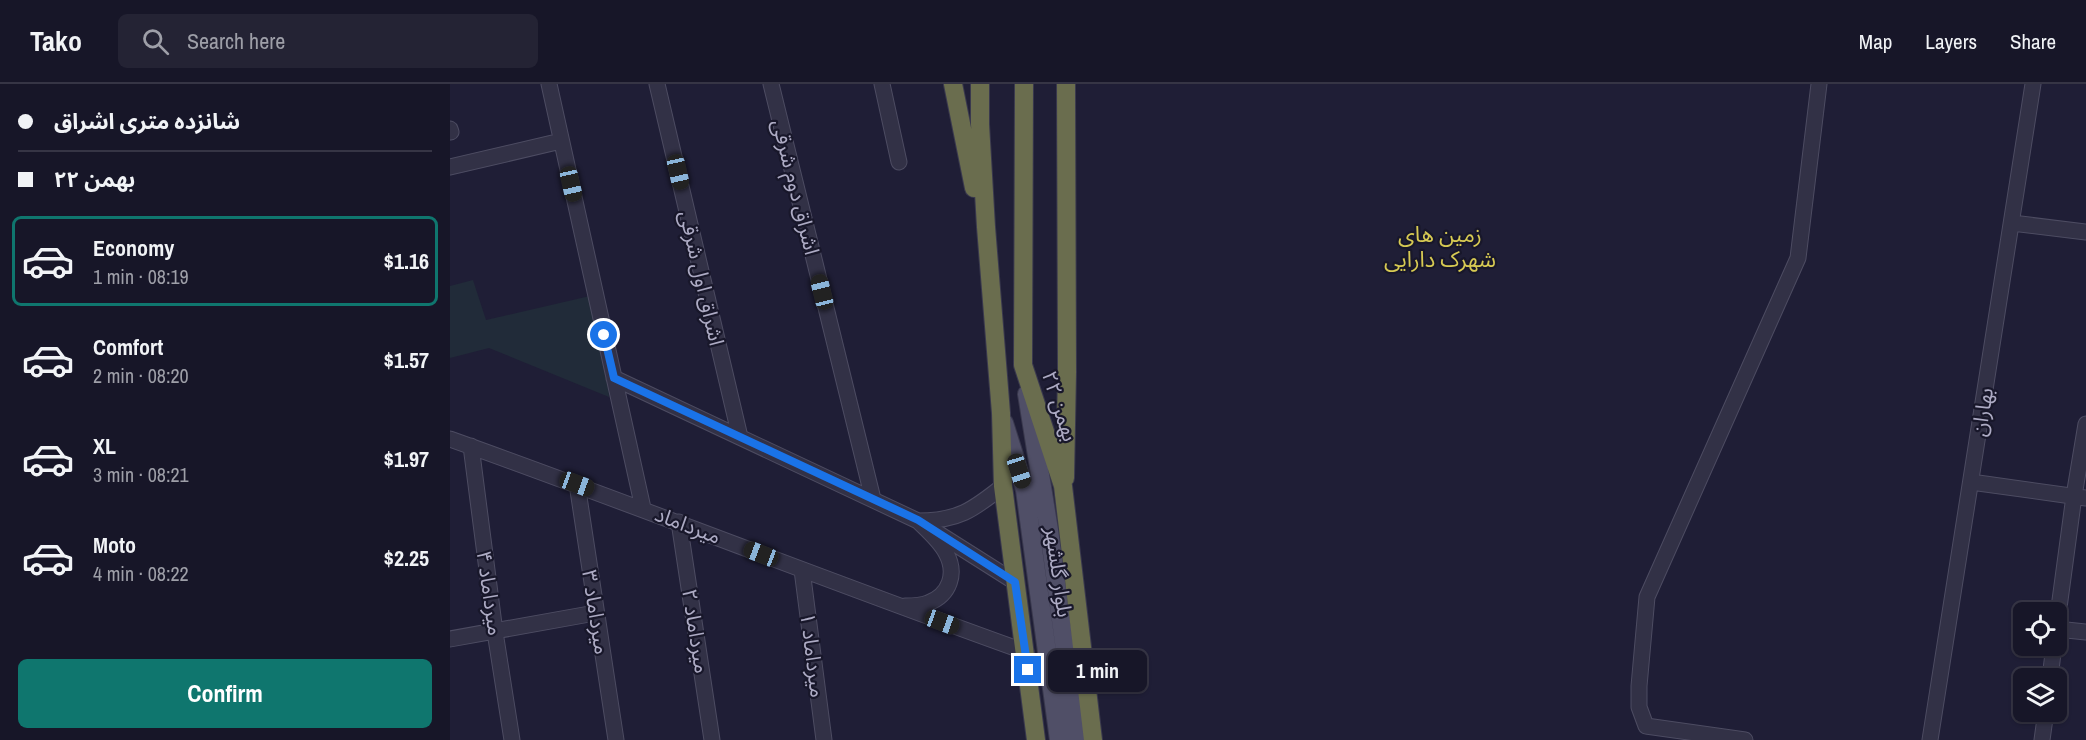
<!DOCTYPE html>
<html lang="en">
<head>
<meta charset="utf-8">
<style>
	:root { --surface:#171628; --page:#242334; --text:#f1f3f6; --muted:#9e9fa8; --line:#363545; --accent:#0f766e }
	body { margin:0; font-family:"Archivo Narrow","Noto Sans Arabic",sans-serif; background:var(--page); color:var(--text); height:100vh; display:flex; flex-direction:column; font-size:22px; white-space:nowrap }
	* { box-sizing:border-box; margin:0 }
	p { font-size:20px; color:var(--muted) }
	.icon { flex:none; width:33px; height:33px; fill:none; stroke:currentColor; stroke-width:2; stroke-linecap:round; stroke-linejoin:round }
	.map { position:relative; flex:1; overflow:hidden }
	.details { display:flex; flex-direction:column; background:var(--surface); width:450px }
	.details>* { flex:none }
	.banner { display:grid; align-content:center; height:132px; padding:0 18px; background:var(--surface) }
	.buttons { position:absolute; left:1563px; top:518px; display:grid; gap:12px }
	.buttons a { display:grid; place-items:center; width:54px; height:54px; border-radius:9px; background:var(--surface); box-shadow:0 2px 4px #0004,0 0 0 2px var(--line); font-size:30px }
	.end { position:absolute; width:27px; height:27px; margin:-14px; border:8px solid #1a73e8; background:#fff; box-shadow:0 0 0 3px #fff }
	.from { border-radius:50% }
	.bubble { position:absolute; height:42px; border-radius:9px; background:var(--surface); box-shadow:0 2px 4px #0004,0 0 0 2px var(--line); font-size:20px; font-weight:700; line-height:42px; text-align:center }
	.car { position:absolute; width:18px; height:36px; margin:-18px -9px; border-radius:8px; box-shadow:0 0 4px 2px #0007; background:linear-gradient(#222 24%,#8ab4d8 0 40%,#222 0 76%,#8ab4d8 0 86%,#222 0) }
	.banner b { display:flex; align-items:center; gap:21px; height:57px; font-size:22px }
	.banner b+b { border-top:2px solid var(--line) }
	.banner i { width:15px; height:15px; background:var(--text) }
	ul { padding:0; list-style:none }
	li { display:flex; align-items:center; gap:18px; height:90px; margin:0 12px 9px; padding:0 6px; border:3px solid transparent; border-radius:9px }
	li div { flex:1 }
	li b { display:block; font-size:22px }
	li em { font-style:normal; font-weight:700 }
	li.active { border-color:var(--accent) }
	li>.icon { width:54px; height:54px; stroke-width:1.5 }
	.action { display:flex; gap:12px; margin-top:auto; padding:12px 18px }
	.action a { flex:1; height:69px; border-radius:9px; background:var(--accent); color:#fff; font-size:24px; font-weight:700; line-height:69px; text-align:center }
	header { display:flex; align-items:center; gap:36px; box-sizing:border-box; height:84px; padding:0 30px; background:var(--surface); border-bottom:2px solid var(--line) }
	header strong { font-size:28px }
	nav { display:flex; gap:33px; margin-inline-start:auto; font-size:21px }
	.search { width:420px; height:54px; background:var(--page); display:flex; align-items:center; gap:15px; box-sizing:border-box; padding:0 21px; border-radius:9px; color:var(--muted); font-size:22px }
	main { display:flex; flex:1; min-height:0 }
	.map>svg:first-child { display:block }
	.green { fill:#212b39 }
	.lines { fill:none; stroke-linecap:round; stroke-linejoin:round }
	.minor-casing { stroke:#4d4c62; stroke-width:17 }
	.major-casing { stroke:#39384d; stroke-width:20 }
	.highway-casing { stroke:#3a394e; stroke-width:20 }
	.minor { stroke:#323146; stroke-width:15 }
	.major { stroke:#504f67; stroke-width:18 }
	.highway { stroke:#6a6d4e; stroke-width:18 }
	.route { stroke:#1a73e8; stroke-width:8 }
	.labels { text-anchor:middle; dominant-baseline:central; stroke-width:4.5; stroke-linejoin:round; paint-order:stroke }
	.street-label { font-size:21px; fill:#adabc4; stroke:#18172a }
	.neighbourhood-label { font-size:22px; fill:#d7ca53; stroke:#18172a }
</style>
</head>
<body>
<header>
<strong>Tako</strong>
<div class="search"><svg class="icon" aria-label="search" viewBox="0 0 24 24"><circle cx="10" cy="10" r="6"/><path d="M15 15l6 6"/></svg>Search here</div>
<nav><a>Map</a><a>Layers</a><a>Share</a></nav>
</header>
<main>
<section class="details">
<div class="banner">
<b><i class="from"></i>شانزده متری اشراق</b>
<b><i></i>۲۲ بهمن</b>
</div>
<ul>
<li class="active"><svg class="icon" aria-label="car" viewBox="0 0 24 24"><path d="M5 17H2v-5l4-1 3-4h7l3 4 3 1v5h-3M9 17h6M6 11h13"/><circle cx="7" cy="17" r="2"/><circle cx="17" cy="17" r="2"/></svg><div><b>Economy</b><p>1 min · 08:19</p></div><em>$1.16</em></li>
<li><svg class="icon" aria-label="car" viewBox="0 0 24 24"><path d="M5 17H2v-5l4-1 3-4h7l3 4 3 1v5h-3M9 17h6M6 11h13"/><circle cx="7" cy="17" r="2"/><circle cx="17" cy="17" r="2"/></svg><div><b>Comfort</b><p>2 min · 08:20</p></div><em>$1.57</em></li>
<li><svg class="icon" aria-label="car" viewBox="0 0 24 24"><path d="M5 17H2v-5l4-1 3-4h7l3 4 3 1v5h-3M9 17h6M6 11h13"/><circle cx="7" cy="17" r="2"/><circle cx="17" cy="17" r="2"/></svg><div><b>XL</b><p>3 min · 08:21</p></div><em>$1.97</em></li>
<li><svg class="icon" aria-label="car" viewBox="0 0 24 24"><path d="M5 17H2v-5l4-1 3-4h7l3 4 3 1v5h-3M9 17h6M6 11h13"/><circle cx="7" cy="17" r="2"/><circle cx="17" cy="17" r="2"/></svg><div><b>Moto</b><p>4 min · 08:22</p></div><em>$2.25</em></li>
</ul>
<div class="action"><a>Confirm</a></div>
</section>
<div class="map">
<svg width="1636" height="656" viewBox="0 0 1636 656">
	<rect width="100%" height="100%" fill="#1f1e36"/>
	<path class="green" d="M 23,196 L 36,236 L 140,212 L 157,281 L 159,313 L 39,264 L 0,274 L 0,202 Z"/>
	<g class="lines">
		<defs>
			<path id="minor" d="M 99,0 L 193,424
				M 207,0 L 290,353
				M 321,0 L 423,415
				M 432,0 L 449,78
				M 0,45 L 1,48
				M 0,83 L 111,57
				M 1562,139 L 1636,148
				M 164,294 L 468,437 C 508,437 523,426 553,402
				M 0,355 C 193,424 383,499 576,568
				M 21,362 L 45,548 L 62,656
				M 1521,398 L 1636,414
				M 127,400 L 166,656
				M 229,438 L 262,656
				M 486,448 L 565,498
				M 352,486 L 374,656
				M 455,522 C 462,522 471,522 478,519 C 500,511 507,489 496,469 C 490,457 477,446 468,437
				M 1607,545 L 1636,548
				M 1606,546 L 1624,412 L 1636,340
				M 0,555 L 145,529
				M 1600,594 L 1604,561
				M 1196,642 L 1189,623 L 1189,602 L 1197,513 L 1348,174 L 1369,0
				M 1196,642 L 1295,656
				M 1480,656 L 1583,0
				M 1592,656 L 1596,627"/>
			<path id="major" d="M 577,310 L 599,446 L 627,656
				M 554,339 L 575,406 L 609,656"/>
			<path id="highway" d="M 503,0 L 524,104
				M 530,0 L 530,40 L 536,143 L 551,329 L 553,402 L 586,656
				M 574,0 L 573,281 L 613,402 L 643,656
				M 615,394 L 617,288 L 616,0"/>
		</defs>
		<use href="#minor" class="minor-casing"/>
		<use href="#major" class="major-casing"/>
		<use href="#highway" class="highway-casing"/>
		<use href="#minor" class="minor"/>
		<use href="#major" class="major"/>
		<use href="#highway" class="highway"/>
	</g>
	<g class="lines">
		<path class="route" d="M 154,251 L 164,294 L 468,436 L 565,498 L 578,586"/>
	</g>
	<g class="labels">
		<g class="street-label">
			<text transform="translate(346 103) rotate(76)">اشراق دوم شرقی</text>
			<text transform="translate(252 194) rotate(77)">اشراق اول شرقی</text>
			<text transform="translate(610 322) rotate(72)">۲۲ بهمن</text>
			<text transform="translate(1532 328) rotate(-81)">بهاران</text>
			<text transform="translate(238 441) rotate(21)">میرداماد</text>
			<text transform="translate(609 488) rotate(82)">بلوار گلشهر</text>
			<text transform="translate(40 509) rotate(82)">میرداماد ۴</text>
			<text transform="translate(146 528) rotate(81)">میرداماد ۳</text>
			<text transform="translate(246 547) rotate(81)">میرداماد ۲</text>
			<text transform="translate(363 571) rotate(83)">میرداماد ۱</text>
		</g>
		<g class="neighbourhood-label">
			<text x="990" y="150">زمین های<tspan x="990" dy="25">شهرک دارایی</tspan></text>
		</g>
	</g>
</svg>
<div class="buttons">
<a><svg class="icon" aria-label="locate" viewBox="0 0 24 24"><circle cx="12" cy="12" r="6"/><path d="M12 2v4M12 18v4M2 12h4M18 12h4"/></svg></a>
<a><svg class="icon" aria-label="layers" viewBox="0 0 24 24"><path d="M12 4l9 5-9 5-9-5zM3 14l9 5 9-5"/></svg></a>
</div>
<i class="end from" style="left:154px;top:251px"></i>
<i class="end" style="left:578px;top:586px"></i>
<div class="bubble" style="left:598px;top:566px;width:99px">1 min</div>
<i class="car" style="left:228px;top:88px;rotate:167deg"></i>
<i class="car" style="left:121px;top:100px;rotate:167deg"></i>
<i class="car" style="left:372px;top:208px;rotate:346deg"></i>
<i class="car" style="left:569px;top:387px;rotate:162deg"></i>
<i class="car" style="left:127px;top:400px;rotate:110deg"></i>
<i class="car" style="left:311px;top:470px;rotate:291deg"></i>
<i class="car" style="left:492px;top:538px;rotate:110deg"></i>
</div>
</main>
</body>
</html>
